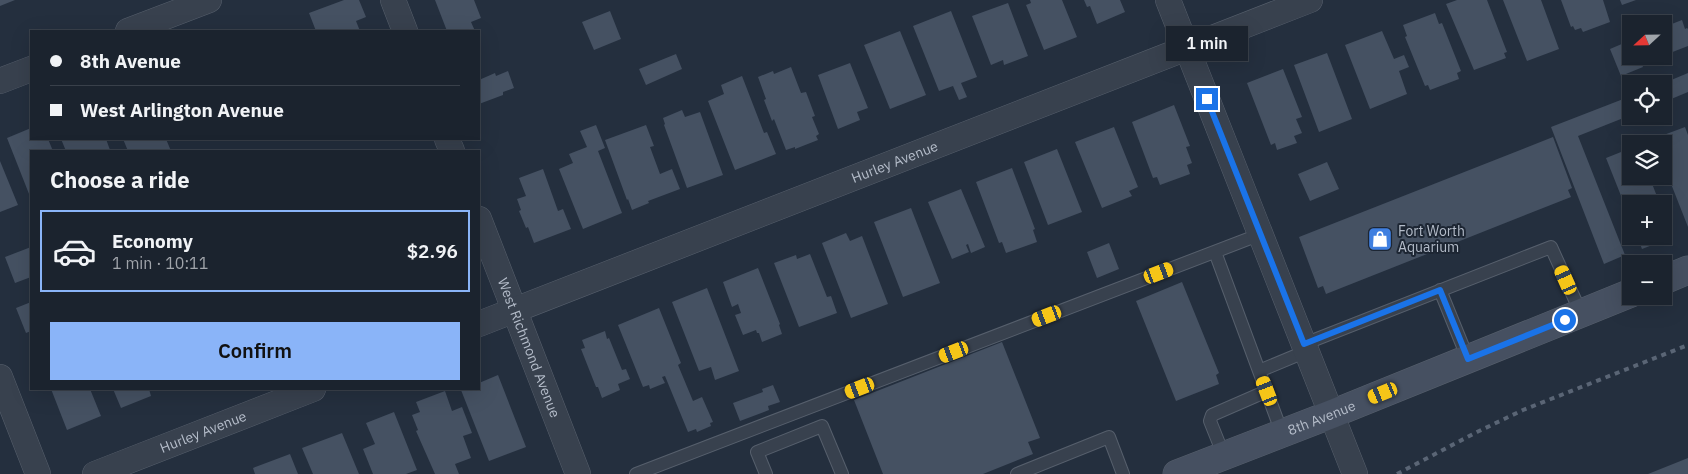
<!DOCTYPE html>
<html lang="en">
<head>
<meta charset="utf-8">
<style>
	:root { --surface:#1b232e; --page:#242b36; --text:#f1f3f6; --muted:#a0a4aa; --line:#39404a; --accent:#8ab4f8 }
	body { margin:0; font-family:"IBM Plex Sans",sans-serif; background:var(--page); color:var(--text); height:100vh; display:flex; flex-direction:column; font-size:19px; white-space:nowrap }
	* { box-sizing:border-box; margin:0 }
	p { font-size:16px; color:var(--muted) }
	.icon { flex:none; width:28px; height:28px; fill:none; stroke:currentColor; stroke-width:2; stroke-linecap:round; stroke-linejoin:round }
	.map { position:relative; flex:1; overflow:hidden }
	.sheet { position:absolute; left:30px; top:150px; width:450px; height:240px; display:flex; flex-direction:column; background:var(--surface); border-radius:0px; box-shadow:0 5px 20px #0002,0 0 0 1px var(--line) }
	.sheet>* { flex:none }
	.hud { position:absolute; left:30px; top:30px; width:450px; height:110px; border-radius:0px; box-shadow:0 5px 20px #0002,0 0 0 1px var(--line); display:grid; align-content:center; height:110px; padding:0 20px; background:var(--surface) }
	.needle { width:32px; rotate:248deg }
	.tools { position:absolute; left:1622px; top:15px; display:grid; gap:10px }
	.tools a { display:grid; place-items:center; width:50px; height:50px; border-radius:0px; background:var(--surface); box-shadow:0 5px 20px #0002,0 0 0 1px var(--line); font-size:25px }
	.end { position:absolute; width:22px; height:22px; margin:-11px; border:6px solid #1a73e8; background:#fff; box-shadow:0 0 0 2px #fff }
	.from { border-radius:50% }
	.bubble { position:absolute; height:35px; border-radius:0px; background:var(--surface); box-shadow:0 5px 20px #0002,0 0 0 1px var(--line); font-size:16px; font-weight:600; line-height:35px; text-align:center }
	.car { position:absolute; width:15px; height:30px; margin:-15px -8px; border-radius:6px; box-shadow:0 0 4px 1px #0007; background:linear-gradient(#f5c518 24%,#345 0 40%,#f5c518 0 76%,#345 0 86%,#f5c518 0) }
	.hud b { display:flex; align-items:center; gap:18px; height:48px; font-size:19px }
	.hud b+b { border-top:1px solid var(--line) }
	.hud i { width:12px; height:12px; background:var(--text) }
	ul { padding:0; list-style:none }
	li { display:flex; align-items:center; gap:15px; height:82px; margin:0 10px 8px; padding:0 10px; border:2px solid transparent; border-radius:0px }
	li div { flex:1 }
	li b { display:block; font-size:19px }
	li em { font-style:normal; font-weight:600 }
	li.active { border-color:var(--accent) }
	li>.icon { width:45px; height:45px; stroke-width:1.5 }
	h2 { padding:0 20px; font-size:22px; line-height:60px }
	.cta { display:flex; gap:10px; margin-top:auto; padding:10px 20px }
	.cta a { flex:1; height:58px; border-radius:0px; background:var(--accent); color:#111; font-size:20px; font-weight:600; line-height:58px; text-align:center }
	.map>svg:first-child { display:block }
	.building { fill:#455162 }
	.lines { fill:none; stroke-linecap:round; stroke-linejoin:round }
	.lane-casing { stroke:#565f6c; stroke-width:14 }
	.street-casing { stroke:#565f6c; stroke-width:26 }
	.secondary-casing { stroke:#565f6c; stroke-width:29 }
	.lane { stroke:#38414e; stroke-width:12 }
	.street { stroke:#38414e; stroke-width:25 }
	.secondary { stroke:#465061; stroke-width:28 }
	.rail { stroke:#5a6575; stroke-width:4; stroke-dasharray:5 5; stroke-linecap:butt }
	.route { stroke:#1a73e8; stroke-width:6 }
	.labels { text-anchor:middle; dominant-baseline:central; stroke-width:4; stroke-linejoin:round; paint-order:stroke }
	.street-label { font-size:14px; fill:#b4bcc9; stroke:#1d2633 }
	.poi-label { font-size:14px; fill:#b4bcc9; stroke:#1d2633; text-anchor:start }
</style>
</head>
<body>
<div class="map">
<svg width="1688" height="474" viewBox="0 0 1688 474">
	<rect width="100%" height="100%" fill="#242f3e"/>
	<path class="building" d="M 0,0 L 15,0 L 0,6 Z
		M 344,0 L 359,0 L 366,17 L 356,21 L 360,31 L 316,31 L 309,13 Z
		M 435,0 L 474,0 L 481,18 L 471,22 L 475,31 L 447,31 Z
		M 1030,0 L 1062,0 L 1077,37 L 1044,50 L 1026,5 L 1031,3 Z
		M 1084,0 L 1120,0 L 1125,12 L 1097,24 L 1090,6 L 1087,7 Z
		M 1457,0 L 1487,0 L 1507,52 L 1504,53 L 1506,58 L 1474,70 L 1446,4 Z
		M 1503,0 L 1541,0 L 1559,49 L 1527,61 Z
		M 1561,0 L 1603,0 L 1610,22 L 1583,32 L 1581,28 L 1575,30 L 1573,26 L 1571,27 Z
		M 1620,0 L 1636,0 L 1622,5 Z
		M 1008,3 L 1028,56 L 1004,65 L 1003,60 L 991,65 L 972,16 Z
		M 610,11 L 621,39 L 594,50 L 582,22 Z
		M 951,11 L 977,77 L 961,83 L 967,97 L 959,100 L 953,86 L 939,91 L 913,26 Z
		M 1435,13 L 1439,24 L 1442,23 L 1461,71 L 1457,73 L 1459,79 L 1430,90 L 1428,85 L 1425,86 L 1405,37 L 1407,36 L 1403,25 Z
		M 1682,20 L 1685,29 L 1687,28 L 1688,29 L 1688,46 L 1670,53 L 1664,37 L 1664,27 Z
		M 900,31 L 926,95 L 890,109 L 864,45 Z
		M 1382,31 L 1394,59 L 1404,55 L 1409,67 L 1399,71 L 1407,94 L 1370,109 L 1345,45 Z
		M 1631,40 L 1631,56 L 1639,56 L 1643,67 L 1621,76 L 1610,49 Z
		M 1327,53 L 1352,119 L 1319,132 L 1294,65 Z
		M 676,54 L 682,69 L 646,85 L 639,69 Z
		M 850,63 L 868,108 L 857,112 L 860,120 L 838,129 L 818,75 Z
		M 791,67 L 801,93 L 806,92 L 815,116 L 812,117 L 819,134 L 816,136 L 818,140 L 795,149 L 795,147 L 786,150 L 774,119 L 772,121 L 764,100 L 766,99 L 758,77 L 773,71 L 774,74 Z
		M 1283,69 L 1302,117 L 1296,119 L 1302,133 L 1294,136 L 1297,143 L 1277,150 L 1275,143 L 1271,145 L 1247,83 Z
		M 508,71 L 514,88 L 503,92 L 503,95 L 479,104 L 479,80 L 495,73 L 496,76 Z
		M 1688,73 L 1688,92 L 1664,102 L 1664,83 Z
		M 742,76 L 764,133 L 767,132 L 776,154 L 735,170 L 708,101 L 724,94 L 721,85 Z
		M 1631,96 L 1631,115 L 1578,136 L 1625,255 L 1604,264 L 1551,127 Z
		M 1174,105 L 1190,146 L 1186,147 L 1192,163 L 1187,165 L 1190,174 L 1160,185 L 1157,177 L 1153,178 L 1132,122 Z
		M 682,110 L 685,117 L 700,112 L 723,175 L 687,188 L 664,125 L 665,124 L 663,118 Z
		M 596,125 L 605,148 L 598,151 L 622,213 L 583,229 L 559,169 L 573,163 L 569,154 L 587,147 L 580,131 Z
		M 646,125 L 654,146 L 650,147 L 660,174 L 672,169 L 680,189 L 648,201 L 649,203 L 632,210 L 628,199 L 627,200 L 605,140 Z
		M 1114,127 L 1138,187 L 1129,191 L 1132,196 L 1102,208 L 1075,142 Z
		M 1685,127 L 1688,135 L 1688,227 L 1664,166 L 1664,144 L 1655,144 L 1653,139 Z
		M 31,128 L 31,139 L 48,139 L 53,151 L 31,151 L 31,199 L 7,138 Z
		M 1553,137 L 1572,188 L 1568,190 L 1571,197 L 1326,294 L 1323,286 L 1318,288 L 1299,237 Z
		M 61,139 L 106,139 L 110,150 L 66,151 Z
		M 123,139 L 166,139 L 171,151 L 128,151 Z
		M 1631,148 L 1631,176 L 1649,176 L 1660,204 L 1631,204 L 1631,221 L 1606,158 Z
		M 1057,149 L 1082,212 L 1048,225 L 1024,162 Z
		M 0,161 L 18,205 L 0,212 Z
		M 1327,162 L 1339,189 L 1310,201 L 1298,174 Z
		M 1012,168 L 1035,229 L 1033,230 L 1037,242 L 1006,253 L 1002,242 L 999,243 L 976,182 Z
		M 543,169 L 558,211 L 563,209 L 571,229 L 534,243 L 528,227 L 526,228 L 519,211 L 521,210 L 517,199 L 526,196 L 519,178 Z
		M 961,189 L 985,247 L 971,253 L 968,244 L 966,245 L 969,252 L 952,259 L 928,202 Z
		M 911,208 L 940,283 L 903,297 L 874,222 Z
		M 1664,214 L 1673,237 L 1642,249 L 1637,236 L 1664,236 Z
		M 846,233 L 850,241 L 862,236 L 888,304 L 851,318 L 822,243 Z
		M 1109,243 L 1119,269 L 1097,278 L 1087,252 Z
		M 31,247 L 31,277 L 15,283 L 5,257 Z
		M 810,254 L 827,297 L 831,296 L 837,313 L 799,327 L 774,263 L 796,255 L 797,259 Z
		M 758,268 L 780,324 L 779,325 L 782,334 L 762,342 L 759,333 L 757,333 L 756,330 L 743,335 L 735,315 L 741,313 L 738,304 L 732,307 L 723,282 Z
		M 1182,282 L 1219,373 L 1216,375 L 1219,384 L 1176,401 L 1136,301 Z
		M 707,288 L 739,371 L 715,380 L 711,367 L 699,371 L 672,302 Z
		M 31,302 L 31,331 L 26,333 L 16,308 Z
		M 659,308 L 681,363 L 678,365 L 693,401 L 702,397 L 713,422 L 710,423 L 711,426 L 697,432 L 696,429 L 688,432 L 665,376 L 662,377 L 665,383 L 650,389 L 649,385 L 643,387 L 618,325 Z
		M 605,331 L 607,339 L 609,338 L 622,370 L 626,369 L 630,379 L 618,384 L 620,390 L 602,398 L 598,387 L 596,387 L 581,349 L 585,348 L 582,340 Z
		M 1002,342 L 1040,438 L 1028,442 L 1033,454 L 983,474 L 883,474 L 854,400 Z
		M 498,375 L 526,447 L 489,461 L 461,390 L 479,389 L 479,383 Z
		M 773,385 L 780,402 L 768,406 L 769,410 L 740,421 L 733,403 L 763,392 L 762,389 Z
		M 51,389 L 90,389 L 101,416 L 67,430 Z
		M 113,389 L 149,389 L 151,396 L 121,408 Z
		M 445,391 L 452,411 L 462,407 L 472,433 L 463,436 L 471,458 L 455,464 L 459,474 L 435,474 L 416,431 L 418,430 L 412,415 L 420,412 L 416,402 Z
		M 394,412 L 417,470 L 406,474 L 373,474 L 363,449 L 375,444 L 366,423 Z
		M 342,433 L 359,474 L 313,474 L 302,448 Z
		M 290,454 L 298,474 L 255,474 L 253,468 Z
		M 1688,458 L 1688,474 L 1648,474 Z"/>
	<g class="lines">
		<defs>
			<path id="lane" d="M 1215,252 L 1282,433
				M 1440,290 L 1468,359
				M 1304,344 L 1551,247 L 1581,313
				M 1259,371 L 1307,351
				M 1224,456 L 1210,421 L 1212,415 L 1267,391
				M 636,474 L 1261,234
				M 766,474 L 757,452 L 822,426 L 842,474
				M 1017,474 L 1109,437 L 1123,474"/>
			<g id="street">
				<path d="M 393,0 L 405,31"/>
				<path d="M 1168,0 L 1355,474"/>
				<path d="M 128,31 L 209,0"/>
				<path d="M 0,81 L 31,69"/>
				<path d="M 447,139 L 452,151"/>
				<path id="s1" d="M 479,219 L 578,474"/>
				<path id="s2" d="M 479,324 L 1310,0"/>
				<path d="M 0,377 L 38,474"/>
				<path id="s3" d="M 95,474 L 313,389"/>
			</g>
			<g id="secondary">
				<path d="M 1664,280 L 1688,270"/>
				<path id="s4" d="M 1177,474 L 1332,414 L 1631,293"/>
			</g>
		</defs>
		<use href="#lane" class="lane-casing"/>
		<use href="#street" class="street-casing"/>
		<use href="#secondary" class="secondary-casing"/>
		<use href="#lane" class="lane"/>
		<use href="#street" class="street"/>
		<use href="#secondary" class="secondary"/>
		<path class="rail" d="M 1397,474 L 1477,432 L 1523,410 L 1688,345"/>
	</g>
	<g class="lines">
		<path class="route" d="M 1207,99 L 1304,344 L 1440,290 L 1468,359 L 1565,320"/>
	</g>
	<defs>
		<symbol id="shop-square" viewBox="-11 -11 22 22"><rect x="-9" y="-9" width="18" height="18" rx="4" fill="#3f7fe0" stroke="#1d2633"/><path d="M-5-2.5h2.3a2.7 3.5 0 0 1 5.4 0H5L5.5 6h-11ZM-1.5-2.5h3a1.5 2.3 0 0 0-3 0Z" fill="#fff"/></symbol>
	</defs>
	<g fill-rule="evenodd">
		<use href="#shop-square" x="1366" y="225" width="28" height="28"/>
	</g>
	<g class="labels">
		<g class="street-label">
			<text stroke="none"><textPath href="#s2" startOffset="446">Hurley Avenue</textPath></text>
			<text stroke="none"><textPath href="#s1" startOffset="138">West Richmond Avenue</textPath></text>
			<text stroke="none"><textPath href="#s4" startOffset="155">8th Avenue</textPath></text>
			<text stroke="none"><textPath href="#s3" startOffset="116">Hurley Avenue</textPath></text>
		</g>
		<g class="poi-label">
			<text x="1398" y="231">Fort Worth<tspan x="1398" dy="16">Aquarium</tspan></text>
		</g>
	</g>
</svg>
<div class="tools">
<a><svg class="needle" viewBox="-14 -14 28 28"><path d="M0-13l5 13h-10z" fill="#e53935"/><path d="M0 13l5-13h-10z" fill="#a0a4aa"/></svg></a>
<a><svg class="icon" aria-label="locate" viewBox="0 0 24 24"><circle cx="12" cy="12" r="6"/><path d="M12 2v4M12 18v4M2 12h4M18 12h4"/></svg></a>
<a><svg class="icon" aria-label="layers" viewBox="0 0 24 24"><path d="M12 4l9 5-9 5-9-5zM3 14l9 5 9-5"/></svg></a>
<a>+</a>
<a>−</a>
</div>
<i class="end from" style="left:1565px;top:320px"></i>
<i class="end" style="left:1207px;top:99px"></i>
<div class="bubble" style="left:1166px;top:26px;width:82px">1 min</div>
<i class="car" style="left:1159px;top:273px;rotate:69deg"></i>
<i class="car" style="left:1566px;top:280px;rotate:336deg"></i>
<i class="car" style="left:1047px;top:316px;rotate:249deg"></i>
<i class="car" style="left:954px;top:352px;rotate:249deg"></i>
<i class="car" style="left:860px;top:388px;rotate:249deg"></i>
<i class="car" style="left:1267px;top:391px;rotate:339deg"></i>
<i class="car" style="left:1383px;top:393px;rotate:248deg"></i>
<div class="hud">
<b><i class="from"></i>8th Avenue</b>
<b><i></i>West Arlington Avenue</b>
</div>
<section class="sheet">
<h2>Choose a ride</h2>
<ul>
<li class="active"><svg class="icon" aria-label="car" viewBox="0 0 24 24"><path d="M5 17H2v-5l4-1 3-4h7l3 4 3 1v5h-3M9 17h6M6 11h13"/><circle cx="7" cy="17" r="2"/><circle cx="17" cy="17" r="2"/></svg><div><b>Economy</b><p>1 min · 10:11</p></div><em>$2.96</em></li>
</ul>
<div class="cta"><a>Confirm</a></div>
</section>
</div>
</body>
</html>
